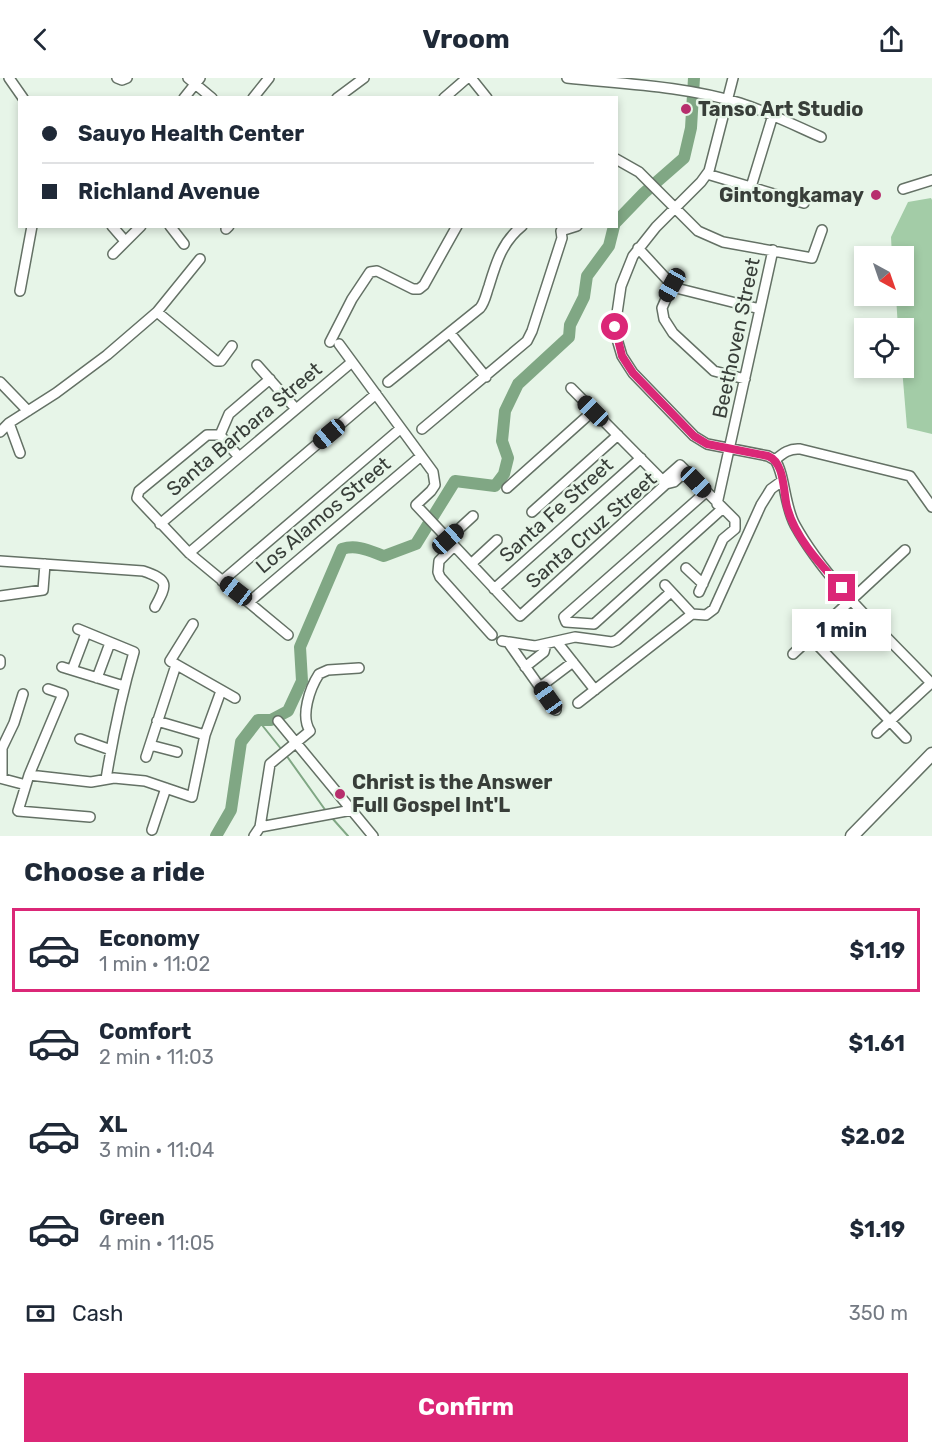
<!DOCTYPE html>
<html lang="en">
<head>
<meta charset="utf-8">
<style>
	:root { --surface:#fff; --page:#f6f6f7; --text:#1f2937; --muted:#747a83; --line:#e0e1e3; --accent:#db2777 }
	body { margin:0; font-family:Rubik,sans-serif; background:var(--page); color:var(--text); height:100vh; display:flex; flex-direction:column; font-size:22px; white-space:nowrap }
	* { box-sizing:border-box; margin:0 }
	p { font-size:20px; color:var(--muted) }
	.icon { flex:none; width:33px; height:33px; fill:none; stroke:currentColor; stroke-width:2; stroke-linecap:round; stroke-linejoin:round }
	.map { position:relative; height:758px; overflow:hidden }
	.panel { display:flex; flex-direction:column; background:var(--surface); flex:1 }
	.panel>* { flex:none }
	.top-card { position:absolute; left:18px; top:18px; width:600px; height:132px; border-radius:0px; box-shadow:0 3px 9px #0003; display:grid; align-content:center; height:132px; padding:0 24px; background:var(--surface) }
	.needle { width:39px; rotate:140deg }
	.fabs { position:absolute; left:854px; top:168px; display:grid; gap:12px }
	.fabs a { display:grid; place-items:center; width:60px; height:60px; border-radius:0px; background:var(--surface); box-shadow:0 3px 9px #0003; font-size:30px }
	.end { position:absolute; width:27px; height:27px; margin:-14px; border:8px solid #db2777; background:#fff; box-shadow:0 0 0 3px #fff }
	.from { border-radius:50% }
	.bubble { position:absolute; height:42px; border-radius:0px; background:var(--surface); box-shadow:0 3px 9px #0003; font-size:20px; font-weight:700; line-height:42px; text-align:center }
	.car { position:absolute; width:18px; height:36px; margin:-18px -9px; border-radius:8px; box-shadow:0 0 4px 2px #0007; background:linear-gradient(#222 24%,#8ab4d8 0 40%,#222 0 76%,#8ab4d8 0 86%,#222 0) }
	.top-card b { display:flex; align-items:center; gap:21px; height:57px; font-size:22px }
	.top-card b+b { border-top:2px solid var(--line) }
	.top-card i { width:15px; height:15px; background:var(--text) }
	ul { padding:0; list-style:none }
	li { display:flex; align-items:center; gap:18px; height:84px; margin:0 12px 9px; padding:0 12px; border:3px solid transparent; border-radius:0px }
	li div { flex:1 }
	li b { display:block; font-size:22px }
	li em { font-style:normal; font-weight:700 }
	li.selected { border-color:var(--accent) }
	li>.icon { width:54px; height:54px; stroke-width:1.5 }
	h2 { padding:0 24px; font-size:27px; line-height:72px }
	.pay { display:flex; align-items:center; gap:15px; height:66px; padding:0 24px; font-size:22px }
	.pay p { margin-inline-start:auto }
	.cta { display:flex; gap:12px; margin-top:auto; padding:12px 24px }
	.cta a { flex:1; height:69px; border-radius:0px; background:var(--accent); color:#fff; font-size:24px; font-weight:700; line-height:69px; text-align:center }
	header { display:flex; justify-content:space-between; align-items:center; height:78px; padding:0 24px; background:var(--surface); font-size:27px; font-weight:700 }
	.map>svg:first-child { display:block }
	.forest { fill:#a3cca7 }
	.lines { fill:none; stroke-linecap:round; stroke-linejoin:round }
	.stream { stroke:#80a784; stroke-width:2 }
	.river { stroke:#80a784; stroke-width:12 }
	.minor-casing { stroke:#647165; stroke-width:12 }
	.major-casing { stroke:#647165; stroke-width:15 }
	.minor { stroke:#fff; stroke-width:9 }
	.major { stroke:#fff; stroke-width:12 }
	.route { stroke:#db2777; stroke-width:8 }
	.poi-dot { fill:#b72e6d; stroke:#e7f5e8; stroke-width:2 }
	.labels { text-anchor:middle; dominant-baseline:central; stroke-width:5; stroke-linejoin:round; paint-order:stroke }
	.poi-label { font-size:20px; font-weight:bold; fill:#383e39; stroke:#e7f5e8; text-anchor:start }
	.street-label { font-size:20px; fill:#383e39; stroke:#e7f5e8 }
</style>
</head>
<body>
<header><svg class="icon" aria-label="back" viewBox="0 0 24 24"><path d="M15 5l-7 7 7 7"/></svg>Vroom<svg class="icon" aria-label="share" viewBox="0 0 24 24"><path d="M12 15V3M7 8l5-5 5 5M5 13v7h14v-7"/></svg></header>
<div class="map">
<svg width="932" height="758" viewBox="0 0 932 758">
	<rect width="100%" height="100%" fill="#e7f5e8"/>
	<path class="forest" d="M 931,120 L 932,122 L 932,356 L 907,350 L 902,290 L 903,250 L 898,250 L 896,218 L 903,218 L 903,178 L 892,178 L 891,159 L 908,124 Z"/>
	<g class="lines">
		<path class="stream" d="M 258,642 L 282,672
			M 286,677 L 326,733
			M 332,740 L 348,758"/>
		<path class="river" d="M 616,144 L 644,115 L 684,80 L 691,50 L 694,0
			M 216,758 L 231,732 L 241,664 L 258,642 L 271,642 L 288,633 L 302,603 L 300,569 L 342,471 C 357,466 370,473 384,478 L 416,466 L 455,403 L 495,408 L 504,396 L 508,380 L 502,363 L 505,333 L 518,306 L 569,259 L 570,247 L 584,219 L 587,198 L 609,168 L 614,148"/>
		<defs>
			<path id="minor" d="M 9,0 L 23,20
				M 117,0 L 122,2 L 127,0
				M 188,0 L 212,20
				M 471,0 L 487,20
				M 567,0 C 625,6 684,8 740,25 C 768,34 794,47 821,59
				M 733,0 L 709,93 L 701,104 L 656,149 L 633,178 L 621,208 L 615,249 L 617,261 L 622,278 L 633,295 L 694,358 L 707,366 L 768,378 L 775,382
				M 184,20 L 200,0
				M 253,20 L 269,0
				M 337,20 L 364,0
				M 444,20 L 467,0
				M 616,81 L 639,94 L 698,153 L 723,164 L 812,180 L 822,152
				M 707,96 L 804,125
				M 751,109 L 773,37
				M 903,111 L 932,102
				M 112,148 L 125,163
				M 170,148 L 184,166
				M 226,151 L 229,148
				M 561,153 L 577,148
				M 638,170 L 672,207 L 680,211 L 760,231
				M 113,176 L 141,148
				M 672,207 L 662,230 L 664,241 L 673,255 L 714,293 L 745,301
				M 20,213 L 32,148
				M 157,234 L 216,283 L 221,283 L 232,268
				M 450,255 L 486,299
				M 330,264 L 352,221 L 370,194 L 377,193 L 413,211 L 419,211 L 424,207 L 457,148
				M 339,266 L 433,394 L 435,407 L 431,413 L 416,427 L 520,538 L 666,406 L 674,404 L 686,393
				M 257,287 L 296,331
				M 0,304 L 28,333
				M 388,304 L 480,230 C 485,224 486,216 489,208 C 496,185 502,164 522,148
				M 571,310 L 666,406
				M 9,345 L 20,375
				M 422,351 L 527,263 L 532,253 L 562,160 L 561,153
				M 0,354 L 9,345 L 56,315 L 107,277 L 157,234 L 200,181
				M 220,357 L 229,336 L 270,301
				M 239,379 L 220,357 L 207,357 L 139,413 L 137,420 L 189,475 L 288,557
				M 775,382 C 785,396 784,427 795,447 C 827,505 886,557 932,606
				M 775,382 C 783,375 790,370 800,371 L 910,398 L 932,429
				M 663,402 L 680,387 L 735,442 L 735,451 L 723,461 L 699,514
				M 507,410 L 593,333
				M 706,414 L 564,539 L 566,544 L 594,546 L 722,431
				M 717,426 L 773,172
				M 532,434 L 618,357
				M 160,446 L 352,284
				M 448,461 L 473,438
				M 454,468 L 439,483 L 438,494 L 440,499 L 492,557
				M 189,475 L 376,316
				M 0,483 L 143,493 C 170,502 167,507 155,529
				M 471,486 L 497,462
				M 686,490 L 703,506
				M 222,503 L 400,351
				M 665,507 L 692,536
				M 494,511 L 641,380
				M 0,518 L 43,512 L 45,486
				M 249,524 L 421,378
				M 692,536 L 706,537 L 714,531 L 761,427 L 771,411 L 782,403
				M 193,546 L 170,583 L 235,620
				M 78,551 L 134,574 C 122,615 113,658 106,701
				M 811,560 L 906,660
				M 502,563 L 535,568 L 575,559 L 612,564 L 617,562 L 671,514
				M 508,564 L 556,632
				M 557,564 L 595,612
				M 793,576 L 905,472
				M 0,582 L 0,586
				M 62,589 L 124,608
				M 525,589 L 544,574 L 546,566
				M 72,592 L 86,555
				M 97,600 L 110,565
				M 540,609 L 573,584
				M 48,611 L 63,616 L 29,697 L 18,733 L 90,739
				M 578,625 L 692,536
				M 157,643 L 205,657
				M 278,643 L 373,758
				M 877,655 L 932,604
				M 80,661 L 111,672
				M 150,667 L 177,674
				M 146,679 L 176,587
				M 29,697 L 91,704 L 114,700 L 145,703 L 192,719 L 205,657 L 221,613
				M 0,700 L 26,707
				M 2,700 L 2,670 L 14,645 L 23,616
				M 260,749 L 352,732
				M 152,752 L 166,710
				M 254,758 L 260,749 L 270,686 L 310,653 C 300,638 310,610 319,596 L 328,592 L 359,590"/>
			<path id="major" d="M 852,758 L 932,676"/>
		</defs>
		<use href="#minor" class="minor-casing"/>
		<use href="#major" class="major-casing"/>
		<use href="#minor" class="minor"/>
		<use href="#major" class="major"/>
	</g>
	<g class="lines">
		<path class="route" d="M 615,249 L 622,278 L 633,295 L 694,358 L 707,366 L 768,378 C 785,385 783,413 787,429 C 795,460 821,487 842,510"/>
	</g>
	<g class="poi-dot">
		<circle cx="686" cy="31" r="6"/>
		<circle cx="876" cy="117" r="6"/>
		<circle cx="340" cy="716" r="6"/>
	</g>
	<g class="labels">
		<g class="poi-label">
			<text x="698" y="31">Tanso Art Studio</text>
			<text x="864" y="117" text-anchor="end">Gintongkamay</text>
			<text x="352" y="704">Christ is the Answer<tspan x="352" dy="23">Full Gospel Int'L</tspan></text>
		</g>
		<g class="street-label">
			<text transform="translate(736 260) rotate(-78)">Beethoven Street</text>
			<text transform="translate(244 351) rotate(-40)">Santa Barbara Street</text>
			<text transform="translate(556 432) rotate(-42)">Santa Fe Street</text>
			<text transform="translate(323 437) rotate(-40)">Los Alamos Street</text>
			<text transform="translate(591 452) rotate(-41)">Santa Cruz Street</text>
		</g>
	</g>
</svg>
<div class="fabs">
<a><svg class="needle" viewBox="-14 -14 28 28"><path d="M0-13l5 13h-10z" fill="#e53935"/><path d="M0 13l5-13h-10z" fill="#747a83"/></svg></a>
<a><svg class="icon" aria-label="locate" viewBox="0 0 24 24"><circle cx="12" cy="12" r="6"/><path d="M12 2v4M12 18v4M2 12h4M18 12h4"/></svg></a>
</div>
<i class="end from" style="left:615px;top:249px"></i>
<i class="end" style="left:842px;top:510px"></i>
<div class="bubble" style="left:792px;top:531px;width:99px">1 min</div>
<i class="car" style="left:672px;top:207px;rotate:209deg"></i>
<i class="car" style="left:593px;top:333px;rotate:315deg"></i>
<i class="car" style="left:329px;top:356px;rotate:230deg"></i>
<i class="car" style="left:696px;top:404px;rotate:136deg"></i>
<i class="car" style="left:448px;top:461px;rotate:48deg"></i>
<i class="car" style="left:236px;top:513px;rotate:308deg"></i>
<i class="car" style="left:548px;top:620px;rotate:325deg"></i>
<div class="top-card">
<b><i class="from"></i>Sauyo Health Center</b>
<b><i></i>Richland Avenue</b>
</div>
</div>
<section class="panel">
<h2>Choose a ride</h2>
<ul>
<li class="selected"><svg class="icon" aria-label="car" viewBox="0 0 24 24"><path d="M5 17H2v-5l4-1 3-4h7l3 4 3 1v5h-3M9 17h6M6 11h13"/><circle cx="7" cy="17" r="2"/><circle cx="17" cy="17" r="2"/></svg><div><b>Economy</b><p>1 min · 11:02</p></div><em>$1.19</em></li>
<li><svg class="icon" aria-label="car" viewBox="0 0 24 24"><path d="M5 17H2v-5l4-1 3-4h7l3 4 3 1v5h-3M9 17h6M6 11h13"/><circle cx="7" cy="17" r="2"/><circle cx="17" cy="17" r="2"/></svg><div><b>Comfort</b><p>2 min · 11:03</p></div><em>$1.61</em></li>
<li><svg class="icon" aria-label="car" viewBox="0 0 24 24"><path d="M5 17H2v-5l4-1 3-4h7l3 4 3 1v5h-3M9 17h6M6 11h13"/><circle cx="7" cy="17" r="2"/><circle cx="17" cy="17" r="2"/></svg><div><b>XL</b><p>3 min · 11:04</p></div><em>$2.02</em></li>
<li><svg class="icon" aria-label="car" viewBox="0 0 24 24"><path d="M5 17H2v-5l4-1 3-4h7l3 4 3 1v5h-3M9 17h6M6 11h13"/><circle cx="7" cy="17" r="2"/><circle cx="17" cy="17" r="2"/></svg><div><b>Green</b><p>4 min · 11:05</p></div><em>$1.19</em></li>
</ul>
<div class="pay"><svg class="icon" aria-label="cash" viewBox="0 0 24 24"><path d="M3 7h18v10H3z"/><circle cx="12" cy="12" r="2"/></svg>Cash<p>350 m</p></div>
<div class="cta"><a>Confirm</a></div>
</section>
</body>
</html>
